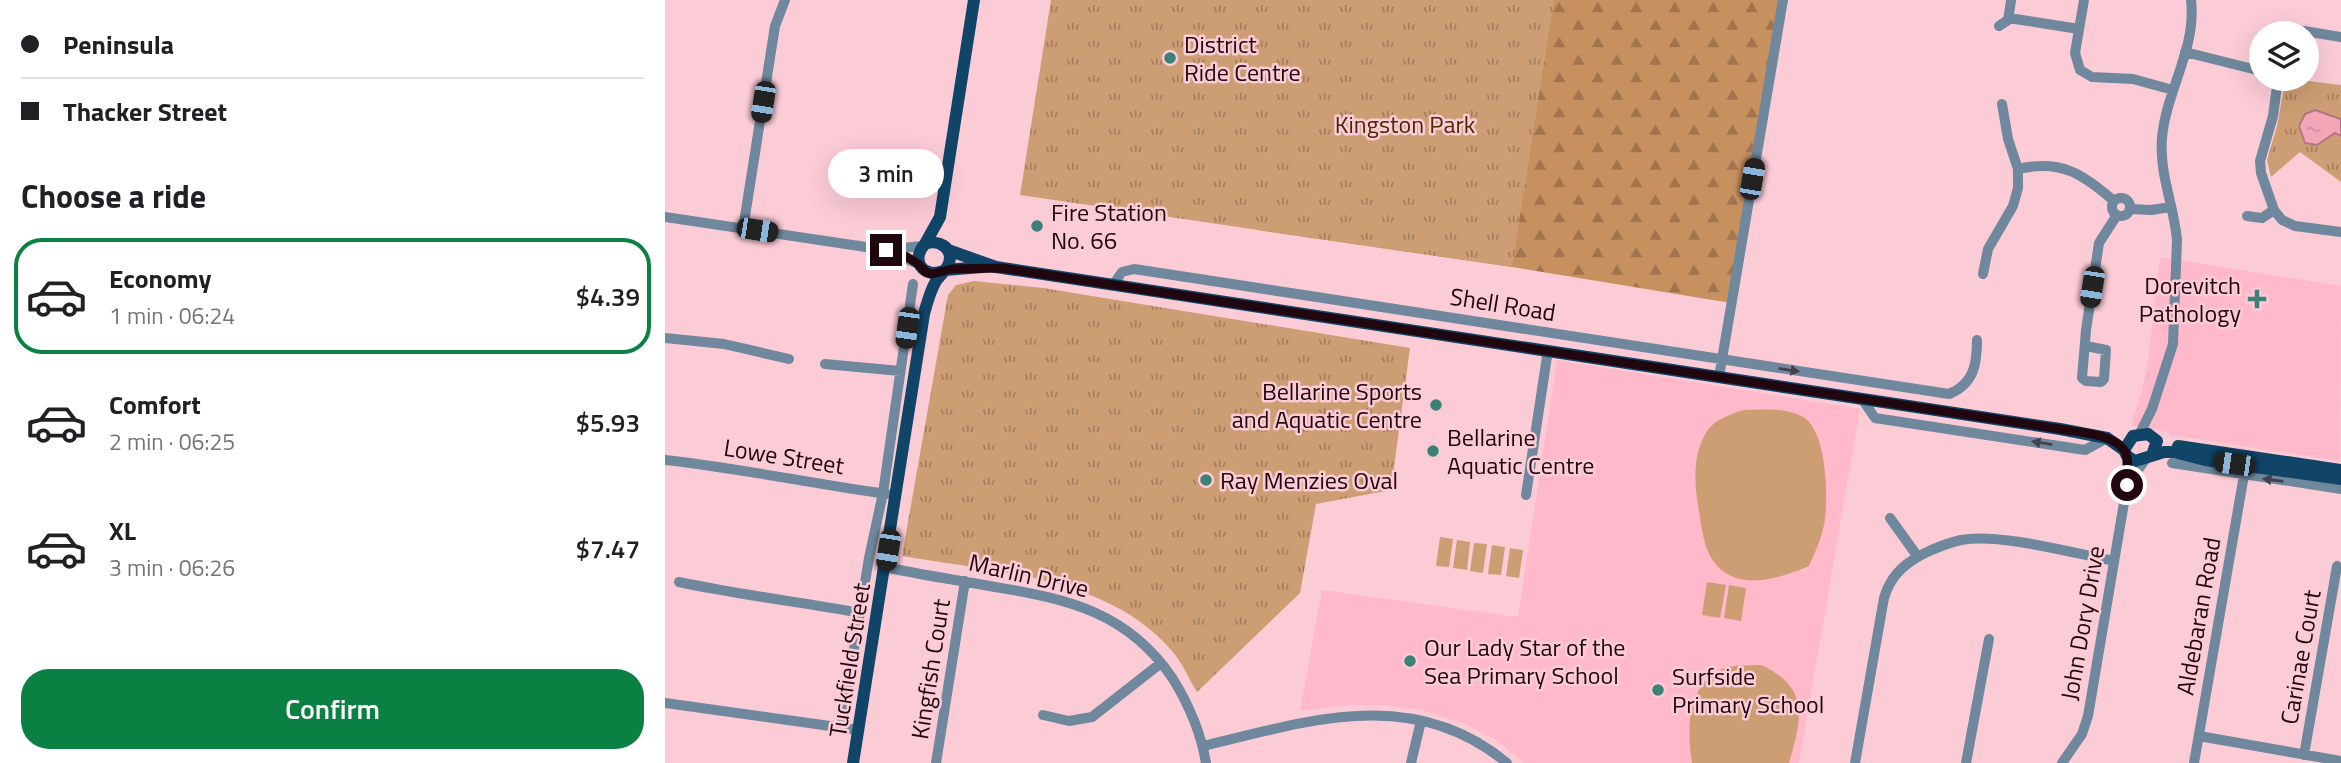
<!DOCTYPE html>
<html lang="en">
<head>
<meta charset="utf-8">
<style>
	:root { --surface:#fff; --page:#f6f6f6; --text:#202124; --muted:#757577; --line:#e0e0e0; --accent:#0b8043 }
	body { margin:0; font-family:"Titillium Web",sans-serif; background:var(--page); color:var(--text); height:100vh; display:flex; flex-direction:column; font-size:26px; white-space:nowrap }
	* { box-sizing:border-box; margin:0 }
	p { font-size:23px; color:var(--muted) }
	.icon { flex:none; width:38px; height:38px; fill:none; stroke:currentColor; stroke-width:2; stroke-linecap:round; stroke-linejoin:round }
	.map { position:relative; flex:1; overflow:hidden }
	.sheet { display:flex; flex-direction:column; background:var(--surface); width:665px }
	.sheet>* { flex:none }
	.guide { display:grid; align-content:center; height:154px; padding:0 21px; background:var(--surface) }
	.tools { position:absolute; left:1584px; top:21px; display:grid; gap:14px }
	.tools a { display:grid; place-items:center; width:70px; height:70px; border-radius:50%; background:var(--surface); box-shadow:0 7px 28px #0002; font-size:35px }
	.end { position:absolute; width:32px; height:32px; margin:-16px; border:9px solid #20060e; background:#fff; box-shadow:0 0 0 4px #fff }
	.from { border-radius:50% }
	.bubble { position:absolute; height:49px; border-radius:24px; background:var(--surface); box-shadow:0 7px 28px #0002; font-size:23px; font-weight:600; line-height:49px; text-align:center }
	.car { position:absolute; width:21px; height:42px; margin:-21px -10px; border-radius:9px; box-shadow:0 0 5px 2px #0007; background:linear-gradient(#222 24%,#8ab4d8 0 40%,#222 0 76%,#8ab4d8 0 86%,#222 0) }
	.guide b { display:flex; align-items:center; gap:24px; height:66px; font-size:26px }
	.guide b+b { border-top:2px solid var(--line) }
	.guide i { width:18px; height:18px; background:var(--text) }
	ul { padding:0; list-style:none }
	li { display:flex; align-items:center; gap:21px; height:116px; margin:0 14px 10px; padding:0 7px; border:4px solid transparent; border-radius:28px }
	li div { flex:1 }
	li b { display:block; font-size:26px }
	li em { font-style:normal; font-weight:600 }
	li.selected { border-color:var(--accent) }
	li>.icon { width:63px; height:63px; stroke-width:1.5 }
	h2 { padding:0 21px; font-size:32px; line-height:84px }
	.cta { display:flex; gap:14px; margin-top:auto; padding:14px 21px }
	.cta a { flex:1; height:80px; border-radius:28px; background:var(--accent); color:#fff; font-size:28px; font-weight:600; line-height:80px; text-align:center }
	main { display:flex; flex:1; min-height:0 }
	.map>svg:first-child { display:block }
	.built { fill:#ffb9ca }
	.grass { fill:#cd9e73 }
	.forest { fill:url(#forest-firs) }
	.park { fill:url(#park-tufts) }
	.water { fill:url(#water-ripples); stroke:#b37685; stroke-width:2 }
	.lines { fill:none; stroke-linecap:round; stroke-linejoin:round }
	.minor { stroke:#6f889d; stroke-width:10 }
	.major { stroke:#104568; stroke-width:12 }
	.oneway { fill:#44404e }
	.route { stroke:#20060e; stroke-width:9 }
	.poi-dot { fill:#3c8177; stroke:#fbcbd6; stroke-width:2.5 }
	.labels { text-anchor:middle; dominant-baseline:central; stroke-width:5; stroke-linejoin:round; paint-order:stroke }
	.poi-label { font-size:24px; fill:#20060e; stroke:#fbcbd6; text-anchor:start }
	.park-label { font-size:24px; fill:#4c2900; stroke:#fbcbd6 }
	.street-label { font-size:24px; fill:#20060e; stroke:#fbcbd6 }
</style>
</head>
<body>
<main>
<section class="sheet">
<div class="guide">
<b><i class="from"></i>Peninsula</b>
<b><i></i>Thacker Street</b>
</div>
<h2>Choose a ride</h2>
<ul>
<li class="selected"><svg class="icon" aria-label="car" viewBox="0 0 24 24"><path d="M5 17H2v-5l4-1 3-4h7l3 4 3 1v5h-3M9 17h6M6 11h13"/><circle cx="7" cy="17" r="2"/><circle cx="17" cy="17" r="2"/></svg><div><b>Economy</b><p>1 min · 06:24</p></div><em>$4.39</em></li>
<li><svg class="icon" aria-label="car" viewBox="0 0 24 24"><path d="M5 17H2v-5l4-1 3-4h7l3 4 3 1v5h-3M9 17h6M6 11h13"/><circle cx="7" cy="17" r="2"/><circle cx="17" cy="17" r="2"/></svg><div><b>Comfort</b><p>2 min · 06:25</p></div><em>$5.93</em></li>
<li><svg class="icon" aria-label="car" viewBox="0 0 24 24"><path d="M5 17H2v-5l4-1 3-4h7l3 4 3 1v5h-3M9 17h6M6 11h13"/><circle cx="7" cy="17" r="2"/><circle cx="17" cy="17" r="2"/></svg><div><b>XL</b><p>3 min · 06:26</p></div><em>$7.47</em></li>
</ul>
<div class="cta"><a>Confirm</a></div>
</section>
<div class="map">
<svg width="1676" height="763" viewBox="0 0 1676 763">
	<defs>
		<pattern id="forest-firs" width="22" height="20" patternUnits="userSpaceOnUse" patternTransform="scale(1.75)"><rect width="22" height="20" fill="#c7915f"/><path d="M5 1l3.5 6h-7zM16 11l3.5 6h-7z" fill="#a1744d"/></pattern>
		<pattern id="park-tufts" width="24" height="20" patternUnits="userSpaceOnUse" patternTransform="scale(1.75)"><rect width="24" height="20" fill="#cd9e73"/><path d="M3 7l-1-3M5 7V3M7 7l1-3M15 17l-1-3M17 17v-4M19 17l1-3" fill="none" stroke="#a67f5d"/></pattern>
		<pattern id="water-ripples" width="26" height="14" patternUnits="userSpaceOnUse" patternTransform="scale(1.75)"><rect width="26" height="14" fill="#f2a6b8"/><path d="M2 4q2-2 4 0t4 0M15 11q2-2 4 0t4 0" fill="none" stroke="#cf8d9d"/></pattern>
	</defs>
	<rect width="100%" height="100%" fill="#fbcbd6"/>
	<path class="built" d="M 1495,257 L 1676,286 L 1675,461 L 1506,435 L 1502,432 L 1466,425 L 1476,394 L 1483,361 Z
		M 892,360 L 1195,409 L 1134,763 L 859,763 L 831,740 L 800,724 L 757,710 L 715,705 L 674,705 L 635,711 L 657,590 L 853,617 Z"/>
	<path class="grass" d="M 1079,410 C 1097,410 1122,407 1138,417 C 1162,430 1164,501 1159,525 C 1156,539 1150,553 1144,566 C 1116,578 1072,593 1049,562 C 1038,548 1036,523 1033,505 C 1029,481 1028,453 1042,431 C 1049,420 1066,414 1079,410 Z
		M 775,537 L 788,539 L 784,567 L 771,566 Z
		M 792,540 L 805,542 L 802,570 L 788,568 Z
		M 809,543 L 822,544 L 818,573 L 805,571 Z
		M 827,545 L 840,547 L 836,575 L 823,574 Z
		M 845,548 L 858,550 L 854,578 L 841,576 Z
		M 1042,582 L 1061,585 L 1055,618 L 1037,615 Z
		M 1064,585 L 1081,588 L 1076,621 L 1059,618 Z
		M 1096,665 C 1145,687 1137,719 1124,763 L 1027,763 C 1022,730 1021,686 1057,669 C 1068,664 1083,666 1096,665 Z"/>
	<path class="forest" d="M 618,0 L 1118,0 L 1066,303 L 847,267 L 592,230 Z"/>
	<path class="park" d="M 386,0 L 889,0 L 847,267 L 355,195 Z
		M 1625,79 L 1676,85 L 1676,182 L 1635,152 L 1606,177 L 1602,160 L 1612,126 L 1620,82 Z
		M 309,281 L 378,288 L 745,348 L 726,490 L 651,504 L 635,593 L 532,692 C 524,679 517,662 507,651 C 443,576 329,572 237,556 L 283,295 L 291,285 Z"/>
	<path class="water" d="M 1650,110 L 1676,119 L 1676,136 L 1670,133 L 1652,145 L 1640,143 L 1634,126 L 1640,114 Z"/>
	<g class="lines">
		<path class="minor" d="M 1419,0 L 1410,53 L 1415,70 L 1427,77 L 1468,79 L 1508,90
			M 1344,18 L 1414,29
			M 1334,26 L 1343,20 L 1346,1
			M 1634,33 L 1639,31 L 1676,37
			M 1520,52 L 1596,71
			M 1613,79 L 1608,116 L 1595,161 L 1596,173 L 1609,210 L 1617,220 L 1630,226 L 1676,232
			M 1353,169 C 1396,159 1418,174 1449,201
			M1447 207a9 9 0 1 1 18 0a9 9 0 1 1-18 0Z
			M 1465,209 L 1486,210 L 1506,207
			M 1582,216 L 1597,218 L 1609,210
			M 0,217 L 221,250 L 253,264
			M 78,229 L 110,26 L 120,0
			M 227,249 L 257,246
			M 1318,274 L 1323,249 L 1348,206 L 1353,188 L 1353,169 L 1343,139 L 1337,104
			M 448,285 L 457,272 L 469,269 L 1284,394 C 1309,384 1312,364 1312,340
			M 0,338 L 59,344 L 124,359
			M 1421,346 L 1441,350 L 1439,379 L 1436,382 L 1421,381 L 1417,378 L 1421,330 L 1434,243 L 1452,215
			M 160,364 L 235,371
			M 1054,377 L 1118,0
			M 1197,399 L 1210,418 L 1420,450 L 1442,438
			M 1475,433 L 1487,409 L 1508,344 L 1512,240 C 1509,205 1494,174 1497,138 C 1501,91 1532,48 1526,0
			M 0,460 C 74,468 148,484 222,494
			M 1507,463 L 1676,489
			M 1462,485 L 1480,460
			M 861,495 L 883,350
			M 1225,518 L 1253,557
			M 220,567 C 256,575 293,580 330,587 C 404,599 464,613 508,679 C 524,705 536,733 541,763
			M 14,582 C 75,595 135,602 196,613
			M 0,703 L 194,730
			M 378,715 L 404,721 L 427,717 L 496,663
			M 176,728 L 204,558 L 218,493 L 248,284
			M 1534,736 L 1676,761
			M 538,746 C 643,721 748,685 842,763
			M 1639,755 L 1672,566
			M 271,763 L 300,581
			M 746,763 L 756,721
			M 1190,763 L 1219,598 C 1225,578 1236,566 1256,555 C 1268,549 1282,543 1296,540 C 1335,533 1408,553 1449,561
			M 1301,763 L 1324,639
			M 1397,763 L 1417,734 L 1423,716 L 1462,485 L 1462,456
			M 1529,763 L 1579,475"/>
		<path class="major" d="M 260,244 L 275,217 L 309,0
			M 283,250 L 331,267 L 1395,429 L 1442,438 L 1459,450
			M 280,270 L 317,267
			M 1513,446 L 1676,470
			M 1487,455 L 1492,441 L 1483,434 L 1468,436 L 1459,450 L 1462,456 L 1470,461 L 1499,452 L 1509,452 L 1540,460 L 1676,479
			M 188,763 L 259,314 C 262,303 265,291 271,281 C 275,275 282,270 284,263 C 289,247 272,239 260,244 C 245,260 258,279 278,271"/>
	</g>
	<defs><path id="oneway-solid" d="M-6-.8H1V-3.2L6.5 0L1 3.2V.8H-6Z" transform="scale(1.75)"/></defs>
	<g class="oneway">
		<use href="#oneway-solid" transform="translate(1124 370) rotate(9)"/>
		<use href="#oneway-solid" transform="translate(1377 443) rotate(-171)"/>
		<use href="#oneway-solid" transform="translate(1608 480) rotate(-172)"/>
	</g>
	<g class="lines">
		<path class="route" d="M 221,250 L 242,257 L 253,264 L 261,272 L 267,274 L 287,269 L 337,268 L 1395,429 C 1414,433 1447,433 1459,450 C 1465,458 1462,475 1462,485"/>
	</g>
	<g class="poi-dot">
		<circle cx="505" cy="58" r="7"/>
		<circle cx="372" cy="226" r="7"/>
		<path d="M1588.5 288.5h7v7h7v7h-7v7h-7v-7h-7v-7h7z"/>
		<circle cx="771" cy="405" r="7"/>
		<circle cx="768" cy="451" r="7"/>
		<circle cx="541" cy="480" r="7"/>
		<circle cx="745" cy="661" r="7"/>
		<circle cx="993" cy="690" r="7"/>
	</g>
	<g class="labels">
		<g class="poi-label">
			<text x="519" y="44">District<tspan x="519" dy="28">Ride Centre</tspan></text>
			<text x="386" y="212">Fire Station<tspan x="386" dy="28">No. 66</tspan></text>
			<text x="1576" y="285" text-anchor="end">Dorevitch<tspan x="1576" dy="28">Pathology</tspan></text>
			<text x="757" y="391" text-anchor="end">Bellarine Sports<tspan x="757" dy="28">and Aquatic Centre</tspan></text>
			<text x="782" y="437">Bellarine<tspan x="782" dy="28">Aquatic Centre</tspan></text>
			<text x="555" y="480">Ray Menzies Oval</text>
			<text x="759" y="647">Our Lady Star of the<tspan x="759" dy="28">Sea Primary School</tspan></text>
			<text x="1007" y="676">Surfside<tspan x="1007" dy="28">Primary School</tspan></text>
		</g>
		<g class="park-label">
			<text x="740" y="124">Kingston Park</text>
		</g>
		<g class="street-label">
			<text transform="translate(838 304) rotate(9)">Shell Road</text>
			<text transform="translate(119 456) rotate(9)">Lowe Street</text>
			<text transform="translate(364 575) rotate(13)">Marlin Drive</text>
			<text transform="translate(1533 616) rotate(-80)">Aldebaran Road</text>
			<text transform="translate(1417 623) rotate(-80)">John Dory Drive</text>
			<text transform="translate(1635 657) rotate(-80)">Carinae Court</text>
			<text transform="translate(184 660) rotate(-81)">Tuckfield Street</text>
			<text transform="translate(265 669) rotate(-81)">Kingfish Court</text>
		</g>
	</g>
</svg>
<div class="tools">
<a><svg class="icon" aria-label="layers" viewBox="0 0 24 24"><path d="M12 4l9 5-9 5-9-5zM3 14l9 5 9-5"/></svg></a>
</div>
<i class="end from" style="left:1462px;top:485px"></i>
<i class="end" style="left:221px;top:250px"></i>
<div class="bubble" style="left:163px;top:149px;width:116px">3 min</div>
<i class="car" style="left:98px;top:102px;rotate:189deg"></i>
<i class="car" style="left:1087px;top:179px;rotate:10deg"></i>
<i class="car" style="left:92px;top:230px;rotate:99deg"></i>
<i class="car" style="left:1427px;top:287px;rotate:189deg"></i>
<i class="car" style="left:242px;top:328px;rotate:188deg"></i>
<i class="car" style="left:1569px;top:464px;rotate:278deg"></i>
<i class="car" style="left:223px;top:550px;rotate:189deg"></i>
</div>
</main>
</body>
</html>
